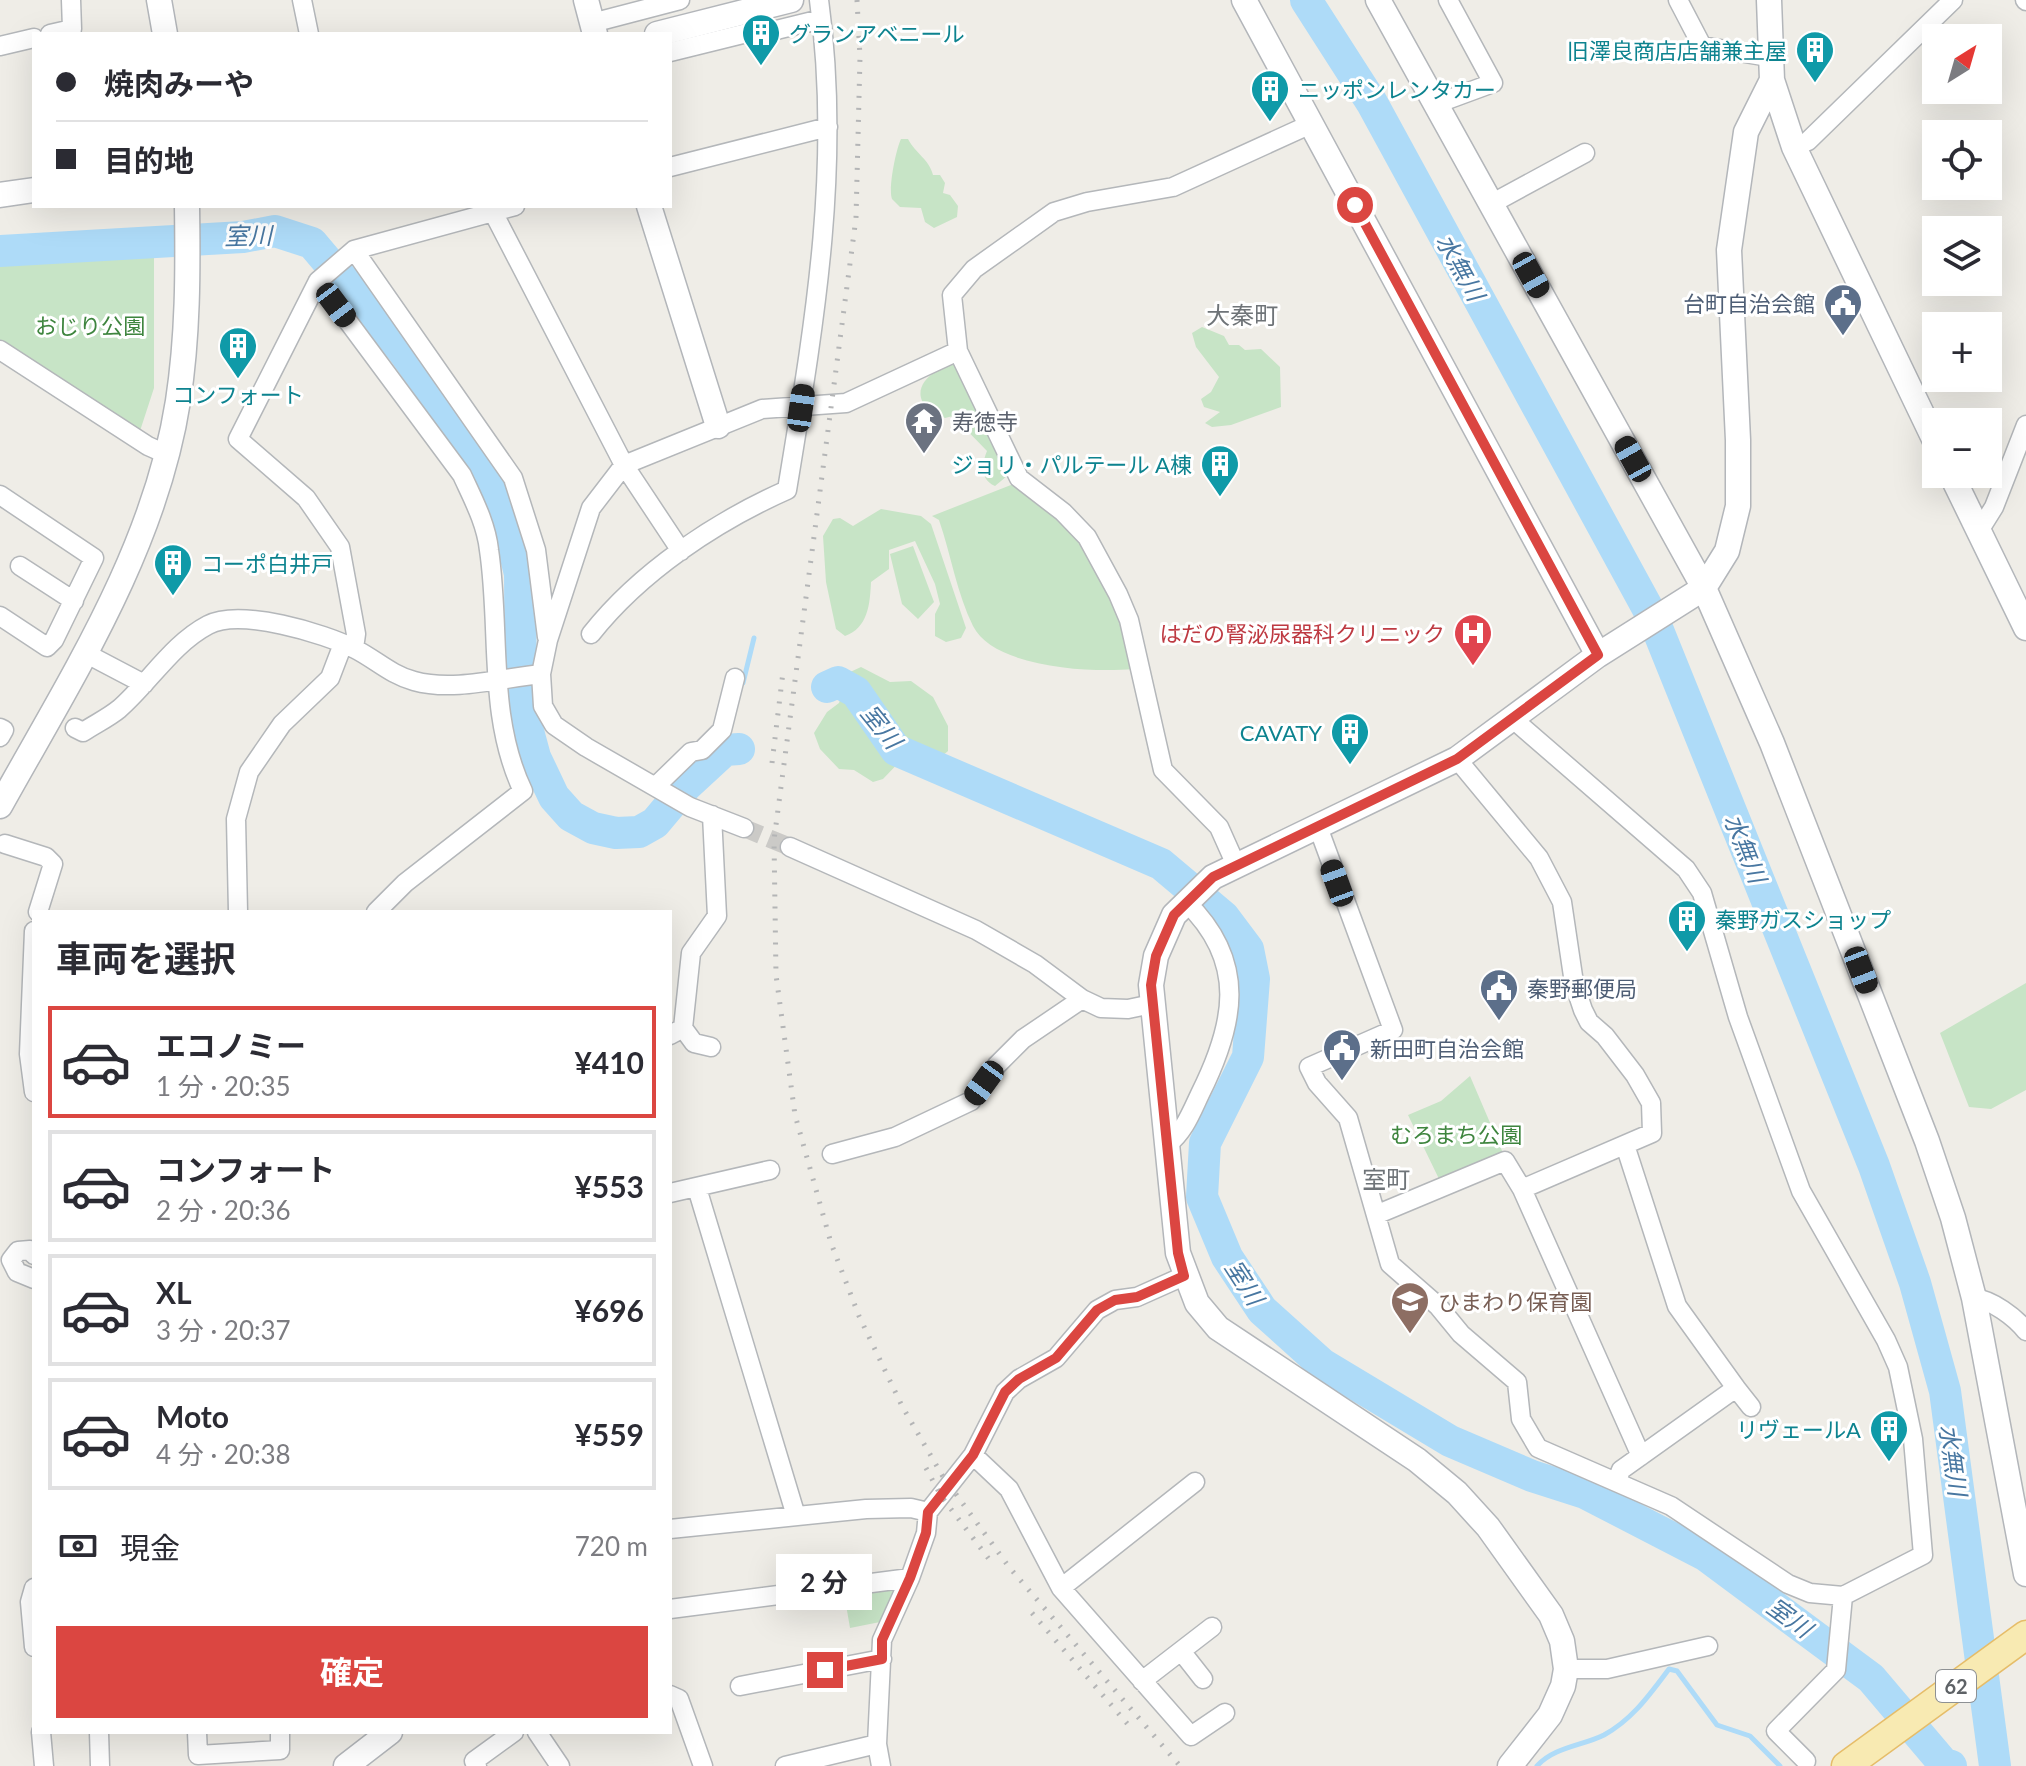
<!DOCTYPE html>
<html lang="ja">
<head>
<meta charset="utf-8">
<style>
	:root { --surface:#fff; --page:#f2f2f3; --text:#2b2b33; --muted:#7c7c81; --line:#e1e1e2; --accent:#db4641 }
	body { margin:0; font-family:Lato,"Noto Sans JP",sans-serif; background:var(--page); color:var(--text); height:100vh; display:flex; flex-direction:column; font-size:30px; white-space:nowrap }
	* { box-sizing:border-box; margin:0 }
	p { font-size:26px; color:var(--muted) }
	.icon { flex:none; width:44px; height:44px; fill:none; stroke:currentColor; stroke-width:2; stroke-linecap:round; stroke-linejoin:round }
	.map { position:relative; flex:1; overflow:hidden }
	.panel { position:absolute; left:32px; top:910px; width:640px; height:824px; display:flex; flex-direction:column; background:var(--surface); border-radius:0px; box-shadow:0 8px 32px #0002 }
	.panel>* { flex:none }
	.guide { position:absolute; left:32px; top:32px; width:640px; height:176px; border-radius:0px; box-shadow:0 8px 32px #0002; display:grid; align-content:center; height:176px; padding:0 24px; background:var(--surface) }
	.needle { width:52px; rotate:37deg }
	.controls { position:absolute; left:1922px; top:24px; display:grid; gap:16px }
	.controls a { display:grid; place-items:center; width:80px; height:80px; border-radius:0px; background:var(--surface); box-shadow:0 8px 32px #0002; font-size:40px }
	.end { position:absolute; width:36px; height:36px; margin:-18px; border:10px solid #db4641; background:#fff; box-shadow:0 0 0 4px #fff }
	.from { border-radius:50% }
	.bubble { position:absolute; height:56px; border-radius:0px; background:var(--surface); box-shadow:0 8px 32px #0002; font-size:26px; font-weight:700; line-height:56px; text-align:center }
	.car { position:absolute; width:24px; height:48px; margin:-24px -12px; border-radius:10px; box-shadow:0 0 6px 2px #0007; background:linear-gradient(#222 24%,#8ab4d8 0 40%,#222 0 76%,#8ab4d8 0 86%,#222 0) }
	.guide b { display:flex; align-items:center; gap:28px; height:76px; font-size:30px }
	.guide b+b { border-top:2px solid var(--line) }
	.guide i { width:20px; height:20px; background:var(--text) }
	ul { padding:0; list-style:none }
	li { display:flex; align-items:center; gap:24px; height:112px; margin:0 16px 12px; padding:0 8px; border:4px solid var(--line); border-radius:0px }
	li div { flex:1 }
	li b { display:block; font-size:30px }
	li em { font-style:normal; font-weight:700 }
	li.on { border-color:var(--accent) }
	li>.icon { width:72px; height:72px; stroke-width:1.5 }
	h2 { padding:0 24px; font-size:36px; line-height:96px }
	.pay { display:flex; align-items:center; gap:20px; height:88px; padding:0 24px; font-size:30px }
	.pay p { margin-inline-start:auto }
	.primary-button { display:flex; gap:16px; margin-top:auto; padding:16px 24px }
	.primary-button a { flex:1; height:92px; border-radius:0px; background:var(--accent); color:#fff; font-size:32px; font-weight:700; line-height:92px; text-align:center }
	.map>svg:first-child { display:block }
	.green { fill:#c7e4c6 }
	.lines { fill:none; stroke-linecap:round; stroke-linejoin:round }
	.stream { stroke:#aedbf8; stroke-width:5 }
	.river { stroke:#aedbf8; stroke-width:32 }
	.street-tunnel { stroke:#cbcac7; stroke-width:18; stroke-dasharray:18 9; stroke-linecap:butt }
	.street-casing { stroke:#b4b7ba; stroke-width:21 }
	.secondary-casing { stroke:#b3b6ba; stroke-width:27 }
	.primary-casing { stroke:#e6bd69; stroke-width:31 }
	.street { stroke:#fff; stroke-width:18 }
	.secondary { stroke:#fff; stroke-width:24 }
	.primary { stroke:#f8eab2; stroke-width:28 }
	.rail { stroke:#b4b5b6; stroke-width:5; stroke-dasharray:2 10; stroke-linecap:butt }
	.route { stroke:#db4641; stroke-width:10 }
	.labels { text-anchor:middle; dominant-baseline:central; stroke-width:6; stroke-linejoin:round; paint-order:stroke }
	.shield { fill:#fff; stroke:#8e9194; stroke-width:2 }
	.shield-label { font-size:20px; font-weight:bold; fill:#5e6266 }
	.culture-label { font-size:22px; fill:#0d838f; stroke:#fff; text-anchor:start }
	.service-label { font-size:22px; fill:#4e5e75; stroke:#fff; text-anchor:start }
	.park-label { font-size:22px; fill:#3e853e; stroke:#fff }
	.worship-label { font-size:22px; fill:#5b616d; stroke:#fff; text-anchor:start }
	.health-label { font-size:22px; fill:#be3a42; stroke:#fff; text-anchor:end }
	.education-label { font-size:22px; fill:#785e54; stroke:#fff; text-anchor:start }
	.water-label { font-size:24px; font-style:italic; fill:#4877a1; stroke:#fff }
	.neighbourhood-label { font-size:24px; fill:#6f7478; stroke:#fff }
</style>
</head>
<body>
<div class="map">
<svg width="2026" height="1766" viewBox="0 0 2026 1766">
	<rect width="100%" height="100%" fill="#efede7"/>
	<path class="green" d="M 901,139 L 908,139 C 916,154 929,159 933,175 L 940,175 L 945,183 L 943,193 L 950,195 L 958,206 L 957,217 L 934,228 L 925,222 L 921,208 L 900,207 L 892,199 C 888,189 896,149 901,139 Z
		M 154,257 L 154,388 L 139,434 L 0,342 L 0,266 Z
		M 1202,327 L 1224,336 L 1229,345 L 1239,345 L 1245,350 L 1261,349 L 1280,367 L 1281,407 L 1231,425 L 1212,427 L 1205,423 L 1220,412 L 1204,407 L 1201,399 L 1211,392 L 1219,377 L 1196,347 L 1192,333 Z
		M 960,363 L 1010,467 L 1007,476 L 995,486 C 979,479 982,463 987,451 L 953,416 L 945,418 C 941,415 932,412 928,409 C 905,386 940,364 960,363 Z
		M 1016,483 L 1077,534 L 1121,617 L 1133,669 C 1092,673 994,668 973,626 C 957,594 951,555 939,520 L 932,516 Z
		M 881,509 L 921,516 L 931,524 L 966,628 L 961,638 L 946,642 L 935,636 L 935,614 L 940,604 L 935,584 L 915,541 L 889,550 L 889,569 L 871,582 C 870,604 868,628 845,636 L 836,629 L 826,582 L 823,536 L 833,519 L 840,518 L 853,526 Z
		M 913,546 L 934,602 L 918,619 L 902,604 L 890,554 Z
		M 861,667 L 890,682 L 911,681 L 933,697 L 948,726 L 948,751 L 934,763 L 907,754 L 883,779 L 873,782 L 854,770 L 839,769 L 820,749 L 814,733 L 827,712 L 839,703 L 848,673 Z
		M 2026,983 L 2026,1090 L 1991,1109 L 1969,1107 L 1940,1033 Z
		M 1470,1076 L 1503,1153 L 1440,1181 L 1408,1115 L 1441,1101 Z
		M 889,1586 L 896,1592 L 880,1622 L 850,1628 L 844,1593 Z"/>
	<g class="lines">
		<path class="stream" d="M 743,683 L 754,638
			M 725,750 L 729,732
			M 1537,1766 C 1554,1747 1582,1746 1604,1735 C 1633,1719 1650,1694 1669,1669 L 1677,1671 L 1717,1725 L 1750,1736 L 1780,1766"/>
		<path class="river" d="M 1306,0 L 1372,103 L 1653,618 L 1874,1166 L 1915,1283 L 1945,1391 L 1995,1766
			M 0,251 L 243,237 L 275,231 L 312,243 L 403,351 L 477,454 L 503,505 L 520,574 L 521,705 L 535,757 L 554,797 L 571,816 L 593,828 L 616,833 L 639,832 L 655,823 L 686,786 L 725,750 L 739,749
			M 827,687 L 838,682 L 856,692 L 896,750 L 1161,864 L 1224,917 L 1248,949 L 1254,979 L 1248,1057 L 1205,1143 L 1202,1197 L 1227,1257 L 1262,1310 L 1322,1364 L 1450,1441 L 1532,1476 L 1585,1493 L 1705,1555 L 1871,1678 L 1944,1764 L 1951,1766"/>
		<path class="street-tunnel" d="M 744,828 L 790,847"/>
		<defs>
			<path id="street" d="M 302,0 L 309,34
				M 1678,0 L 1702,46 L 1769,57
				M 2025,0 L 2026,1
				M 592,23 L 680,0
				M 50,34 L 72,29 L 71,0
				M 0,46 L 34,38
				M 670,52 L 759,30 L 764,33 L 821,19
				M 1436,104 L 1493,83 L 1448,0
				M 1794,147 L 1808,141 L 1953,0
				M 670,167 L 828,127
				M 1491,204 L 1585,153
				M 493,212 L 624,465 L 681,551
				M 354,250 L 513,478 L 536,550 L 547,637
				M 318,281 L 462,475 C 473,499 486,523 489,550 C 501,630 487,716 523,791 L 405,883 L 376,912
				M 0,350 L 148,446 L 166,454
				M 0,495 L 94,558 L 54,640 L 47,647 L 0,616
				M 1979,531 L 1994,507 L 2026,425
				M 20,566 L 74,601
				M 591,634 C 640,572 715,522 787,490 C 814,326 842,167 819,0
				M 354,648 L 356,634 L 340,547 L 306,498 L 238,439 L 318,281 L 354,250 L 515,206
				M 85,653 L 144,684
				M 0,728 L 4,730 L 0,737
				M 75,728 L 83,732 C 95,724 108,718 119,709 C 149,683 172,644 208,625 C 240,608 324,633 355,649 C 375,659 391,675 414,681 C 453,692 501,678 541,674
				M 1457,759 L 1539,858 L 1562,902 L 1574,983 L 1583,1010 L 1589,1022 L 1605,1036 L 1635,1075 L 1651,1103 L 1652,1133 L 1522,1189
				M 656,786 L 691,752 L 702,750 L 722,730 L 735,678
				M 1318,827 L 1393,1030 L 1309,1067 L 1317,1083 L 1348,1118 L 1390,1264 L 1438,1306 L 1461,1334 L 1517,1382 L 1521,1419 L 1538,1448 L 1671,1506 L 1788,1584 L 1810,1593 L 1843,1596 L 1923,1555 L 1913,1439 L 1898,1367 L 1886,1340 L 1801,1191 L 1738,1017 L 1702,893 L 1686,869 L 1513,719
				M 744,828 L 690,807 L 586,747 L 554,725 L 543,706 L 541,674 L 548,640 L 591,508 L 624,465 L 762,409 L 846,403 L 958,351
				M 5,844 L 46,857 L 53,864 L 38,912
				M 790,847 L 976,930 L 1035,964 L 1082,999 L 1101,1008 L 1128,1009 L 1152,1004
				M 1236,865 L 1219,827 L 1163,770 L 1129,620 L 1118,594 L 1087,537 L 1063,512 L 1019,478 L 958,351 L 952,295 L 974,269 L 1054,212 L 1087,202 L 1173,187 L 1311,124
				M 238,912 L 236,819 L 249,772 L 282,724 L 330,678 L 343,644
				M 34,931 L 29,1054 L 34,1092
				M 683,1028 L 694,1043 L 711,1047
				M 670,1035 L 683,1028 L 691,953 L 717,916 L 712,815
				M 1167,1145 C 1184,1132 1191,1113 1200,1094 C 1235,1024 1248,962 1186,902
				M 832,1154 L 895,1137 L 971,1101 L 997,1065 L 1023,1039 L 1082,999
				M 697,1188 L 796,1516
				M 670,1193 L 770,1170
				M 1378,1214 L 1505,1161 L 1522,1189 L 1641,1456
				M 34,1255 L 30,1250 L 18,1251 L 11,1260 L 17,1272 L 34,1279
				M 1974,1298 C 1992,1300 2015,1317 2026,1331
				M 1736,1388 L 1751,1407
				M 973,1455 L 1009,1489 L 1061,1588 L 1191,1736 L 1225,1713
				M 1617,1481 L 1621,1470 L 1736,1388 L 1677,1306 L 1625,1145
				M 670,1529 L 866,1509 L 911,1508 L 928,1512
				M 34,1588 L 30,1602 L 34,1647
				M 1061,1588 L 1195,1482
				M 670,1609 L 910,1578
				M 1181,1651 L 1203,1679
				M 1566,1669 L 1607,1669 L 1708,1646
				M 1142,1681 L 1212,1627
				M 740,1686 L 882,1659
				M 670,1695 L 679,1699 L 703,1766
				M 41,1732 L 44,1766
				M 99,1732 L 100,1766
				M 197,1732 L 198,1755 L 280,1750 L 280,1732
				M 537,1732 L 560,1766
				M 1806,1761 L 1776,1731 L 1836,1670 L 1843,1596
				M 477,1766 L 474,1761 L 514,1732
				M 785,1766 L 877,1744
				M 881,1766 L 877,1744 L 882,1640 L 910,1578 L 926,1533 L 928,1512 L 973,1455 L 1005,1392 L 1019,1379 L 1056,1358 L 1097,1310 L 1115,1300 L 1137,1297 L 1184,1276"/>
			<path id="secondary" d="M 159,0 L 165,34
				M 586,0 L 595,34
				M 1244,0 L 1598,655
				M 1378,0 L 1704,588 L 1772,743 L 1927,1141 L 1953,1218 L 1974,1298 L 2026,1574
				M 1769,0 L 1772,80 L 1794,147 L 1936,443
				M 657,34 L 791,0
				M 0,195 L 34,190
				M 649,206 L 718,426
				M 1951,474 L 2026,628
				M 0,806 C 71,678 155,549 178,401 C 188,336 188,271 187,206
				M 346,1766 L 390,1732
				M 1510,1766 L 1550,1715 L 1563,1686 L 1566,1669 L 1562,1641 L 1551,1615 L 1488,1527 L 1457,1493 L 1417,1460 L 1218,1328 L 1197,1303 L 1178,1253 L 1151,985 L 1156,956 L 1174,915 L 1213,877 L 1457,759 L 1598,655 L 1704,588 L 1727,551 L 1738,506 L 1738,440 L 1729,250 L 1746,132 L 1772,80"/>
			<path id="primary" d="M 1846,1766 L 2026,1635"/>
		</defs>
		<use href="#street" class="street-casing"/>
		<use href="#secondary" class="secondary-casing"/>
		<use href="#primary" class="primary-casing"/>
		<use href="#street" class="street"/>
		<use href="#secondary" class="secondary"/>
		<use href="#primary" class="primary"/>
		<path class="rail" d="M 857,0 L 860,57 L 856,218 L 774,840 L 776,975 L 795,1115 L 831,1243 L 859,1316 L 902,1406 L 942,1475 L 1009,1567 L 1180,1766
			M 772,763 L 783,672
			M 926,1468 L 941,1496 L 992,1563
			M 1032,1613 L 1131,1728"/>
	</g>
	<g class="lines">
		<path class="route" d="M 825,1670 L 882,1659 L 882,1640 L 910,1578 L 926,1533 L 928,1512 L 973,1455 L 1005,1392 L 1019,1379 L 1056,1358 L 1097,1310 L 1115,1300 L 1137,1297 L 1184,1276 L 1178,1253 L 1151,985 L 1156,956 L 1174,915 L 1213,877 L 1457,759 L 1598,655 L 1355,205"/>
	</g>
	<defs>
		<symbol id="building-pin" viewBox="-11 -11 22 30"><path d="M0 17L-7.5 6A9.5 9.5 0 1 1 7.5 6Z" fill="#0f9aa8" stroke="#fff"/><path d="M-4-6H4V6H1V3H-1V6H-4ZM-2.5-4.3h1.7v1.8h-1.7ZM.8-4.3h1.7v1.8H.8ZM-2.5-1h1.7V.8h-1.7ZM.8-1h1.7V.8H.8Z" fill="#fff"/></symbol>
		<symbol id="civic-pin" viewBox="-11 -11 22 30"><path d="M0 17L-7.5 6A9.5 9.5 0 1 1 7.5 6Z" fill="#5c6f8a" stroke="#fff"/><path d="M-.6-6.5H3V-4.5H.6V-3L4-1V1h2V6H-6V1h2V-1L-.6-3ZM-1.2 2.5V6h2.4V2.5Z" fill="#fff"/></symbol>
		<symbol id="temple-pin" viewBox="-11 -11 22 30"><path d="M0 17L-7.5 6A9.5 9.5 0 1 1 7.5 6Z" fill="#6b7280" stroke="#fff"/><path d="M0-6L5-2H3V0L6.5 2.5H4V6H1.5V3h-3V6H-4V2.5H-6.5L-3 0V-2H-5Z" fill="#fff"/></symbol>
		<symbol id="hospital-pin" viewBox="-11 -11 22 30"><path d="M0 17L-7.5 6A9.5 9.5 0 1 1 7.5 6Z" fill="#e0444e" stroke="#fff"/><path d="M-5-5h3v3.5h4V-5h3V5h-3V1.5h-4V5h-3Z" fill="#fff"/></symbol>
		<symbol id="school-pin" viewBox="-11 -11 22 30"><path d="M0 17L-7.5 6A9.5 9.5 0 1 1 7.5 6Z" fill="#8d6e63" stroke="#fff"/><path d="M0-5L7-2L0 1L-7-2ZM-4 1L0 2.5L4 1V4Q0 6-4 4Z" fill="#fff"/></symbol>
	</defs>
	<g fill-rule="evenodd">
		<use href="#building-pin" x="739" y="11" width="44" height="60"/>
		<use href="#building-pin" x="1793" y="28" width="44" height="60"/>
		<use href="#building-pin" x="1248" y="67" width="44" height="60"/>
		<use href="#civic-pin" x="1821" y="281" width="44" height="60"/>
		<use href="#building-pin" x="216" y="324" width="44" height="60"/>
		<use href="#temple-pin" x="902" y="399" width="44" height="60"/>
		<use href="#building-pin" x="1198" y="442" width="44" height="60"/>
		<use href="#building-pin" x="151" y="541" width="44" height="60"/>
		<use href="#hospital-pin" x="1451" y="611" width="44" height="60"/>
		<use href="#building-pin" x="1328" y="710" width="44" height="60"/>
		<use href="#building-pin" x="1665" y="897" width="44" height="60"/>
		<use href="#civic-pin" x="1477" y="966" width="44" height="60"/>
		<use href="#civic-pin" x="1320" y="1026" width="44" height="60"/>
		<use href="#school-pin" x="1388" y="1279" width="44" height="60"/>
		<use href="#building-pin" x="1867" y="1407" width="44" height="60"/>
	</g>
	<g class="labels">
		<rect class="shield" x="1936" y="1670" width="40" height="32" rx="6"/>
		<g class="shield-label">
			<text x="1956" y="1686">62</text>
		</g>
		<g class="culture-label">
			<text x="789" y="33">グランアベニール</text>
			<text x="1787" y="50" text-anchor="end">旧澤良商店店舗兼主屋</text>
			<text x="1298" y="89">ニッポンレンタカー</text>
			<text x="238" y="394" text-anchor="middle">コンフォート</text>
			<text x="1192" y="464" text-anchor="end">ジョリ・パルテール A棟</text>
			<text x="201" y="563">コーポ白井戸</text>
			<text x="1322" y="732" text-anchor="end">CAVATY</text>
			<text x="1715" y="919">秦野ガスショップ</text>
			<text x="1861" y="1429" text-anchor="end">リヴェールA</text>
		</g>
		<g class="service-label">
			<text x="1815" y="303" text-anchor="end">台町自治会館</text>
			<text x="1527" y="988">秦野郵便局</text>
			<text x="1370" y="1048">新田町自治会館</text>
		</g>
		<g class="park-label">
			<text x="90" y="325">おじり公園</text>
			<text x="1456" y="1134">むろまち公園</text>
		</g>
		<g class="worship-label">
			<text x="952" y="421">寿徳寺</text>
		</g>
		<g class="health-label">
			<text x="1445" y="633">はだの腎泌尿器科クリニック</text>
		</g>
		<g class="education-label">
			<text x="1438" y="1301">ひまわり保育園</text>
		</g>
		<g class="water-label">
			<text transform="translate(248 235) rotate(-1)">室川</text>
			<text transform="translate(1461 267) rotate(61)">水無川</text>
			<text transform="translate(882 726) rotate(51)">室川</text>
			<text transform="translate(1746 848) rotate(68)">水無川</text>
			<text transform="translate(1245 1282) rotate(57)">室川</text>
			<text transform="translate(1954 1460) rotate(82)">水無川</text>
			<text transform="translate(1790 1617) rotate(36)">室川</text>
		</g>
		<g class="neighbourhood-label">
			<text x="1242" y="314">大秦町</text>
			<text x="1386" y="1178">室町</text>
		</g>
	</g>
</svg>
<div class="controls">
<a><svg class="needle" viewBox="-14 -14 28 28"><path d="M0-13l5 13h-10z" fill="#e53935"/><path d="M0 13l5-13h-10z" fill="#7c7c81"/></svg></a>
<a><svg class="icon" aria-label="locate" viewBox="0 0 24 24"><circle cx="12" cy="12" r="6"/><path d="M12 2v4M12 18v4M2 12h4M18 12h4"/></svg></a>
<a><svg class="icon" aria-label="layers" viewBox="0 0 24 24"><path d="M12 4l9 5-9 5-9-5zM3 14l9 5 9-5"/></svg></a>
<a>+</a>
<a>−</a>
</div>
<i class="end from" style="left:1355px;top:205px"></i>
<i class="end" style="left:825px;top:1670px"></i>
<div class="bubble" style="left:776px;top:1554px;width:96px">2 分</div>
<i class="car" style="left:1531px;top:275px;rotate:151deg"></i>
<i class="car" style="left:336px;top:305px;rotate:143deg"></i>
<i class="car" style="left:801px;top:408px;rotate:8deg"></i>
<i class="car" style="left:1633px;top:459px;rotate:331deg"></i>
<i class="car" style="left:1337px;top:883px;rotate:340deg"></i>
<i class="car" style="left:1861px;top:970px;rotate:159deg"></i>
<i class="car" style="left:984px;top:1083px;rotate:216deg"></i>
<div class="guide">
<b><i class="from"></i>焼肉みーや</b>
<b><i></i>目的地</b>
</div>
<section class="panel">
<h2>車両を選択</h2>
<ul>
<li class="on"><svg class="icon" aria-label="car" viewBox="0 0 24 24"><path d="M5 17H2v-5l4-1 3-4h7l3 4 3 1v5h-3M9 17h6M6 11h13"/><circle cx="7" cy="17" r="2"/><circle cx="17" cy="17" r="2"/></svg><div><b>エコノミー</b><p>1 分 · 20:35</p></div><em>¥410</em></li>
<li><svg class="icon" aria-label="car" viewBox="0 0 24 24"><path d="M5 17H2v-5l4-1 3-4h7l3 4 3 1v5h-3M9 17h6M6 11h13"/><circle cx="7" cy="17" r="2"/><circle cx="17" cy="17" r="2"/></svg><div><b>コンフォート</b><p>2 分 · 20:36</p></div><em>¥553</em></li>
<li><svg class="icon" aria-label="car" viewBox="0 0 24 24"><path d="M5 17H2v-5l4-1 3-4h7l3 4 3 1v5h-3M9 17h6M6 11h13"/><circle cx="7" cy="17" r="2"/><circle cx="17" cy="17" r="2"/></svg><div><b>XL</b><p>3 分 · 20:37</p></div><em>¥696</em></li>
<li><svg class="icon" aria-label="car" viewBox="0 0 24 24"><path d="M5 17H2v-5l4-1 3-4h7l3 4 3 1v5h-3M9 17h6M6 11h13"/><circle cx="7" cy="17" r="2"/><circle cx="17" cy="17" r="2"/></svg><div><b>Moto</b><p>4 分 · 20:38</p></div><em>¥559</em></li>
</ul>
<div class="pay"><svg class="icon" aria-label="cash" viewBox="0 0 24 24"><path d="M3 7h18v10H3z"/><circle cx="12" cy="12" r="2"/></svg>現金<p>720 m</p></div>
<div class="primary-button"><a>確定</a></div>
</section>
</div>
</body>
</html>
